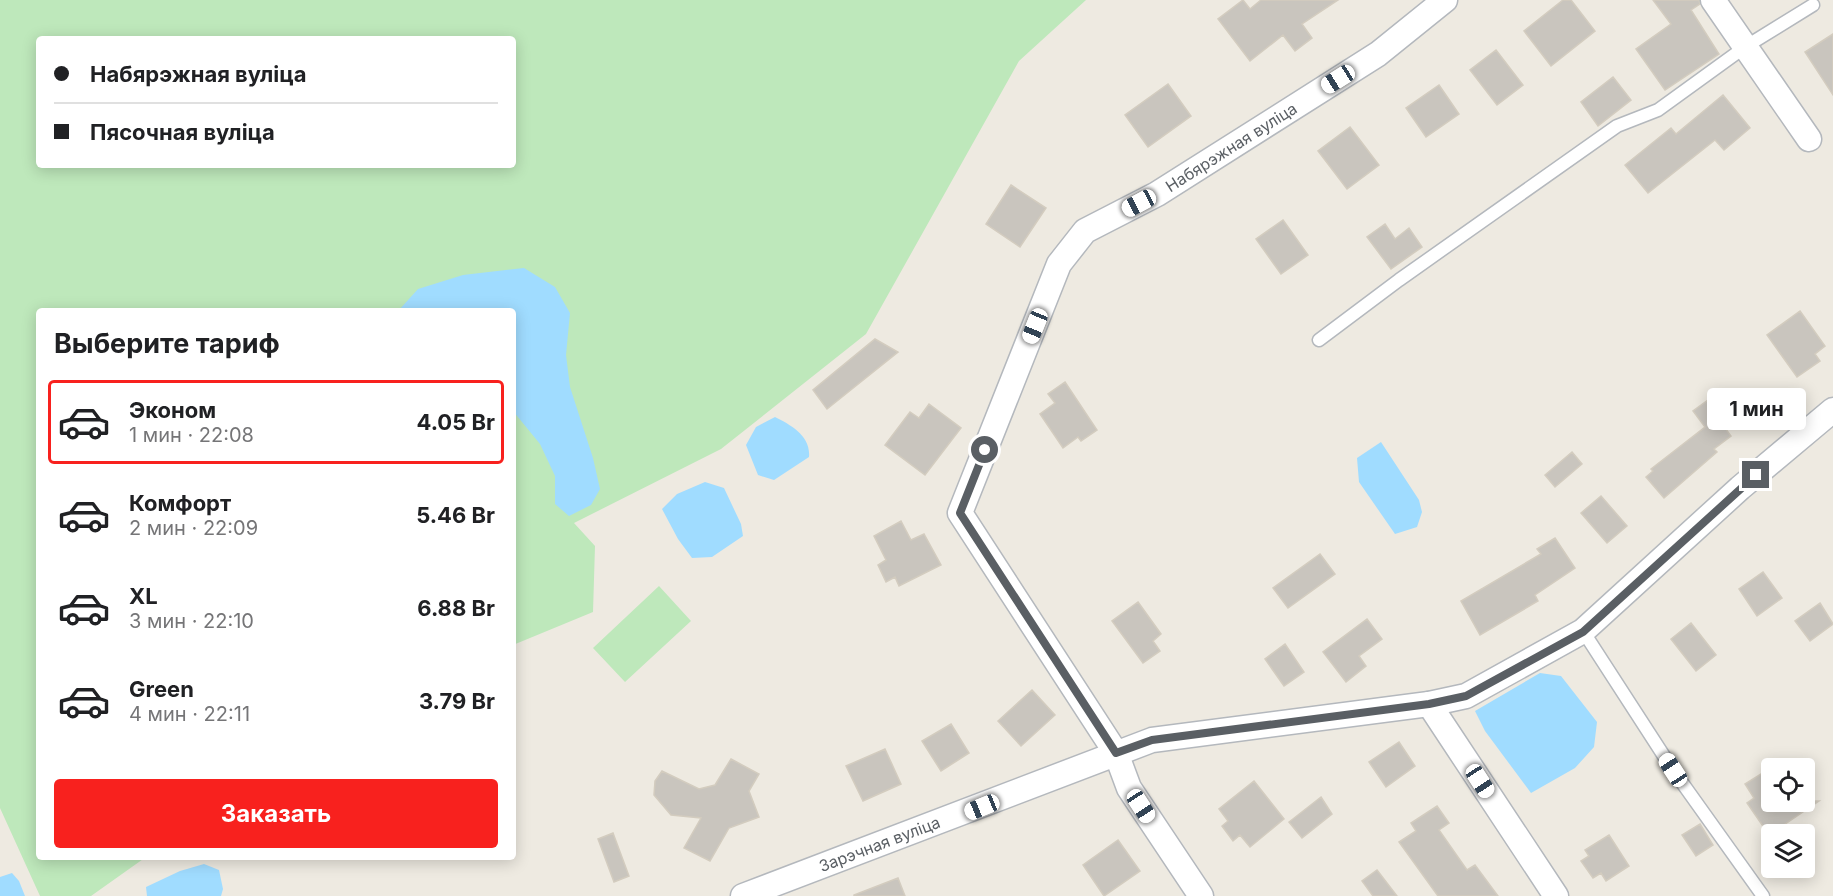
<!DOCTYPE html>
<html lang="ru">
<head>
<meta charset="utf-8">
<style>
	:root { --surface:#fff; --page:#f6f6f6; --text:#202124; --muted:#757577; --line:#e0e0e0; --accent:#f8211e }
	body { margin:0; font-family:Inter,sans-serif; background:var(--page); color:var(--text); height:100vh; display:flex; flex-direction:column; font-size:22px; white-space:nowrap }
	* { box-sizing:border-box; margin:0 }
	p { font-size:20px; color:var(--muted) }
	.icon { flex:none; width:33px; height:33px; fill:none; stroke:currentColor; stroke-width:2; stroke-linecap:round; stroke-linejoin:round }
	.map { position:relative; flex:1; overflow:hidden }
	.drawer { position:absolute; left:36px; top:308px; width:480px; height:552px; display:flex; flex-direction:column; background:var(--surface); border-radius:6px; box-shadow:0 3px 15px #0003 }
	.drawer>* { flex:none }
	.top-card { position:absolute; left:36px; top:36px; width:480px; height:132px; border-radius:6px; box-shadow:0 3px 15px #0003; display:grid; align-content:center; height:132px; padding:0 18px; background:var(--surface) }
	.controls { position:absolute; left:1761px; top:758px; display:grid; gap:12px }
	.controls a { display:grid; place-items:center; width:54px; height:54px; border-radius:6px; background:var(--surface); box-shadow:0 3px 15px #0003; font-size:30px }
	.end { position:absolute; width:27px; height:27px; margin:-14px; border:8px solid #5a5f64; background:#fff; box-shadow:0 0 0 3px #fff }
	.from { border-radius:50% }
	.bubble { position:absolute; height:42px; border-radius:6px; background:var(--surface); box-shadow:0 3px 15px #0003; font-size:20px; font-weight:700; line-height:42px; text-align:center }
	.car { position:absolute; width:18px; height:36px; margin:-18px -9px; border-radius:8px; box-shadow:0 0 4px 2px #0007; background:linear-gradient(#fff 24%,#345 0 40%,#fff 0 76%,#345 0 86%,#fff 0) }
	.top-card b { display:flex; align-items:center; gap:21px; height:57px; font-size:22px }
	.top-card b+b { border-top:2px solid var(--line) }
	.top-card i { width:15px; height:15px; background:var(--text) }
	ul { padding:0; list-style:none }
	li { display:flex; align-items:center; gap:18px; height:84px; margin:0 12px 9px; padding:0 6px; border:3px solid transparent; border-radius:6px }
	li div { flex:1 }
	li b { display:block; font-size:22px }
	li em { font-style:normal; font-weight:700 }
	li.current { border-color:var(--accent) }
	li>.icon { width:54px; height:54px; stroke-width:1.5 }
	h2 { padding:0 18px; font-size:27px; line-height:72px }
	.button { display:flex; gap:12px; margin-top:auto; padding:12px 18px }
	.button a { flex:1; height:69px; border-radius:6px; background:var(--accent); color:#fff; font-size:24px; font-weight:700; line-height:69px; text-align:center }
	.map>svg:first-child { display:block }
	.green { fill:#bee8bb; fill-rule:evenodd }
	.water { fill:#a0dcff }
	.building { fill:#c9c5be; stroke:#d3ccbf; stroke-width:1.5 }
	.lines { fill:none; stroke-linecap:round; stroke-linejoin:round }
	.service-casing { stroke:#b4b8bd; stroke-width:15 }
	.minor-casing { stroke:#b4b8bd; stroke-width:27 }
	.service { stroke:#fff; stroke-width:12 }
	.minor { stroke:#fff; stroke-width:24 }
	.route { stroke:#5a5f64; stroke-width:8 }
	.labels { text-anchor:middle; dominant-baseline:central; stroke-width:5; stroke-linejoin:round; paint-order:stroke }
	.street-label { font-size:16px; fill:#5a5f64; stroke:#fff }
</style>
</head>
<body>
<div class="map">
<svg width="1833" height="896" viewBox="0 0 1833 896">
	<rect width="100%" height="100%" fill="#eeeae1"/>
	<path class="green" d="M 0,0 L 1086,0 L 1019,61 L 866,334 L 721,449 L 574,523 L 595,546 L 593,612 L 513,645 L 513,310 L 39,310 L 39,856 L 146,857 L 91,896 L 40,896 L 0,808 ZM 39,39 L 513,39 L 513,165 L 39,165 Z
		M 659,586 L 691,621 L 625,682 L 593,648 Z"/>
	<path class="water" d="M 524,268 L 555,287 L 570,313 L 566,355 L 570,387 L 593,458 L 600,489 L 591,505 L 569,516 L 555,504 L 555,476 L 540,444 L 513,411 L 513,310 L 399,310 L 418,289 L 463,275 Z
		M 775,417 C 791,425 811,436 809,457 L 774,480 L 758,475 L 746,445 L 756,427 Z
		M 1381,442 L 1419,500 L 1422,512 L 1417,527 L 1395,534 L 1359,482 L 1357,458 Z
		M 705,482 L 724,488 L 741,524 L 743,536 L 712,557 L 692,558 L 678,539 L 662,509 L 677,494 Z
		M 1540,673 L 1561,676 L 1597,722 L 1594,747 L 1575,768 L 1531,793 L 1485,731 L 1475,711 Z
		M 204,864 L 219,870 L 223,889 L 221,896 L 147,896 L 146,887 L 180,871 Z
		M 12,873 L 19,881 L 25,896 L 0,896 L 0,877 Z"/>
	<path class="building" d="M 1243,0 L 1250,9 L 1261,0 L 1338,0 L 1302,24 L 1312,38 L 1295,51 L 1283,35 L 1250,61 L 1218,19 Z
		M 1563,0 L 1571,0 L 1595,31 L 1551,66 L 1524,31 Z
		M 1653,0 L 1699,0 L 1700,4 L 1691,10 L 1719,54 L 1665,90 L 1636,49 L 1671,24 Z
		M 1833,34 L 1833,95 L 1805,52 Z
		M 1496,50 L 1523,85 L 1497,105 L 1470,70 Z
		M 1613,77 L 1631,100 L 1598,126 L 1581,102 Z
		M 1168,84 L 1191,116 L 1148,147 L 1125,115 Z
		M 1439,85 L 1459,114 L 1426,137 L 1406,108 Z
		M 1723,95 L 1750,128 L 1724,150 L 1715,140 L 1648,193 L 1625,165 L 1671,128 L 1676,134 Z
		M 1350,127 L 1379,165 L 1347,189 L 1318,151 Z
		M 1011,185 L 1046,208 L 1020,247 L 986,224 Z
		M 1283,220 L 1308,255 L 1281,274 L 1256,239 Z
		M 1385,224 L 1395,239 L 1409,228 L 1422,247 L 1391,269 L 1367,237 Z
		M 1800,311 L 1825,346 L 1815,354 L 1820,361 L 1797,377 L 1767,335 Z
		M 875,339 L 898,352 L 827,409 L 813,390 Z
		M 1065,382 L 1097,430 L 1081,441 L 1078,437 L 1063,448 L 1040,414 L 1055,403 L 1048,394 Z
		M 1719,392 L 1733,411 L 1720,421 L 1731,436 L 1714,449 L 1717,452 L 1664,498 L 1646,477 L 1653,471 L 1651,469 L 1705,427 L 1693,411 Z
		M 929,404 L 961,428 L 925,475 L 885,445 L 910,412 L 919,418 Z
		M 1572,452 L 1582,464 L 1555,487 L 1545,475 Z
		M 1601,496 L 1627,526 L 1607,543 L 1581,513 Z
		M 901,521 L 911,540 L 924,534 L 941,565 L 899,586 L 895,577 L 886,582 L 878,565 L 886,560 L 874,536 Z
		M 1555,538 L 1575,568 L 1535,595 L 1538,601 L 1480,635 L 1461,601 L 1541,554 L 1537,549 Z
		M 1320,554 L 1335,574 L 1288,608 L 1273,588 Z
		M 1763,572 L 1782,598 L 1757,616 L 1739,589 Z
		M 1138,602 L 1161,634 L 1153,641 L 1160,651 L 1143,663 L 1112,621 Z
		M 1820,603 L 1833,624 L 1810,641 L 1795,621 Z
		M 1367,619 L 1382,639 L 1359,656 L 1366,666 L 1346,682 L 1323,652 Z
		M 1691,623 L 1716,655 L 1696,671 L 1671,639 Z
		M 1285,644 L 1304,672 L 1284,686 L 1265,659 Z
		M 1032,690 L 1055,715 L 1021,746 L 998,721 Z
		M 951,724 L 969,753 L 941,771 L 922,741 Z
		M 1399,742 L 1415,766 L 1386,787 L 1369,762 Z
		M 885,749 L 901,784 L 863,801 L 846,766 Z
		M 731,759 L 759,774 L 749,791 L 759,817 L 729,828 L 710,861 L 684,848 L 701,818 L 671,815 L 654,795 L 655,781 L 662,771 L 699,789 L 715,785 Z
		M 1772,767 L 1772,801 L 1819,801 L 1769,835 L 1747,803 L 1754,798 L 1745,784 Z
		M 1254,781 L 1284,819 L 1250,847 L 1240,835 L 1233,841 L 1222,826 L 1228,821 L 1219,809 Z
		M 1321,797 L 1332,814 L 1302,838 L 1289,822 Z
		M 1437,806 L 1449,823 L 1439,830 L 1467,870 L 1475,865 L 1498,896 L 1438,896 L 1399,842 L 1416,831 L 1411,823 Z
		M 1700,824 L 1713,845 L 1696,856 L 1682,835 Z
		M 613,833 L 629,876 L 614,882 L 598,839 Z
		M 1609,835 L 1629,866 L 1606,881 L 1601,873 L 1593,878 L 1581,861 L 1589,856 L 1585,850 Z
		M 1118,840 L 1140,871 L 1104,896 L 1083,865 Z
		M 1377,870 L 1397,896 L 1373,896 L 1362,881 Z
		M 898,878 L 905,896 L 854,896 L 854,895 Z"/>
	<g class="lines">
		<defs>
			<path id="service" d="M 1319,340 L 1399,280 L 1617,126 L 1658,110 L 1745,47 L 1813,5
				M 1583,631 L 1673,770 L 1763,896"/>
			<g id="minor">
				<path d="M 1713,0 L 1809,139"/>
				<path d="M 1429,704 L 1556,896"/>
				<path id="s1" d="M 743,896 L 1152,740 L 1429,704 L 1466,696 L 1583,631 L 1740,488 L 1833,410"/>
				<path id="s2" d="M 1201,896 L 1129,788 L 1116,753 L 960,513 L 1059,264 L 1085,231 L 1157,194 L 1378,54 L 1445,0"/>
			</g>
		</defs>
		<use href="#service" class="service-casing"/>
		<use href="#minor" class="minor-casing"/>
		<use href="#service" class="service"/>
		<use href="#minor" class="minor"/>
	</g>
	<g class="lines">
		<path class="route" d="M 985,450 L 960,513 L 1116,753 L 1152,740 L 1429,704 L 1466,696 L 1583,632 L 1756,475"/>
	</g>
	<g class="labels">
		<g class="street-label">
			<text stroke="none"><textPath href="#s2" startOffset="932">Набярэжная вуліца</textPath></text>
			<text stroke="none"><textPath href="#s1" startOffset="146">Зарэчная вуліца</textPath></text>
		</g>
	</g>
</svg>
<div class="controls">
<a><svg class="icon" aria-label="locate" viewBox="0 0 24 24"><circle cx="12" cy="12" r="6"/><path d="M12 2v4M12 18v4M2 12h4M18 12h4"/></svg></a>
<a><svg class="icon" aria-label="layers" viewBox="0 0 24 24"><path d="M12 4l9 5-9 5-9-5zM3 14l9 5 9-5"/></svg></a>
</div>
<i class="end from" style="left:985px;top:450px"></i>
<i class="end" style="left:1756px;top:475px"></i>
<div class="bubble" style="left:1707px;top:388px;width:99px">1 мин</div>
<i class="car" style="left:1338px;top:79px;rotate:238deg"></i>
<i class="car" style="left:1139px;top:203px;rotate:242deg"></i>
<i class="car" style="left:1035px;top:326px;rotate:202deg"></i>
<i class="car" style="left:1673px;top:770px;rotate:327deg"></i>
<i class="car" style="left:1480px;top:781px;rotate:147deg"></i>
<i class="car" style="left:1141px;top:806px;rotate:147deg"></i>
<i class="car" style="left:982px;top:807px;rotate:248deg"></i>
<div class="top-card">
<b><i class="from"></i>Набярэжная вуліца</b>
<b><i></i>Пясочная вуліца</b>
</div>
<section class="drawer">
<h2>Выберите тариф</h2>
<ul>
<li class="current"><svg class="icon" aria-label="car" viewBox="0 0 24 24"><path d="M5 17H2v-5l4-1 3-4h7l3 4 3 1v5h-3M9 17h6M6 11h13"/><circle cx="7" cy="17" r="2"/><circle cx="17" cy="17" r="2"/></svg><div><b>Эконом</b><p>1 мин · 22:08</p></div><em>4.05 Br</em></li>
<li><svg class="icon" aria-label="car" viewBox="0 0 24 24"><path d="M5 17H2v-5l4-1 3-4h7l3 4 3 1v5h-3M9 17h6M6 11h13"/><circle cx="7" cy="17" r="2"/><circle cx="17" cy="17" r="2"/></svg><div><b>Комфорт</b><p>2 мин · 22:09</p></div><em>5.46 Br</em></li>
<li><svg class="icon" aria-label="car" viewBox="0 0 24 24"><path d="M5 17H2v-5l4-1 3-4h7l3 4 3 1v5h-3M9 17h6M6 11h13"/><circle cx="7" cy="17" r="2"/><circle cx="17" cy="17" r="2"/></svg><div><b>XL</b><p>3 мин · 22:10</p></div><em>6.88 Br</em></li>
<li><svg class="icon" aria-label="car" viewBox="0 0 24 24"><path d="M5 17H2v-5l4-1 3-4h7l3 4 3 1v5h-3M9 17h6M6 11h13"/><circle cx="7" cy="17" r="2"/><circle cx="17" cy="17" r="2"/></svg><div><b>Green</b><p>4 мин · 22:11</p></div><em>3.79 Br</em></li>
</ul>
<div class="button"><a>Заказать</a></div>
</section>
</div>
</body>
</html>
